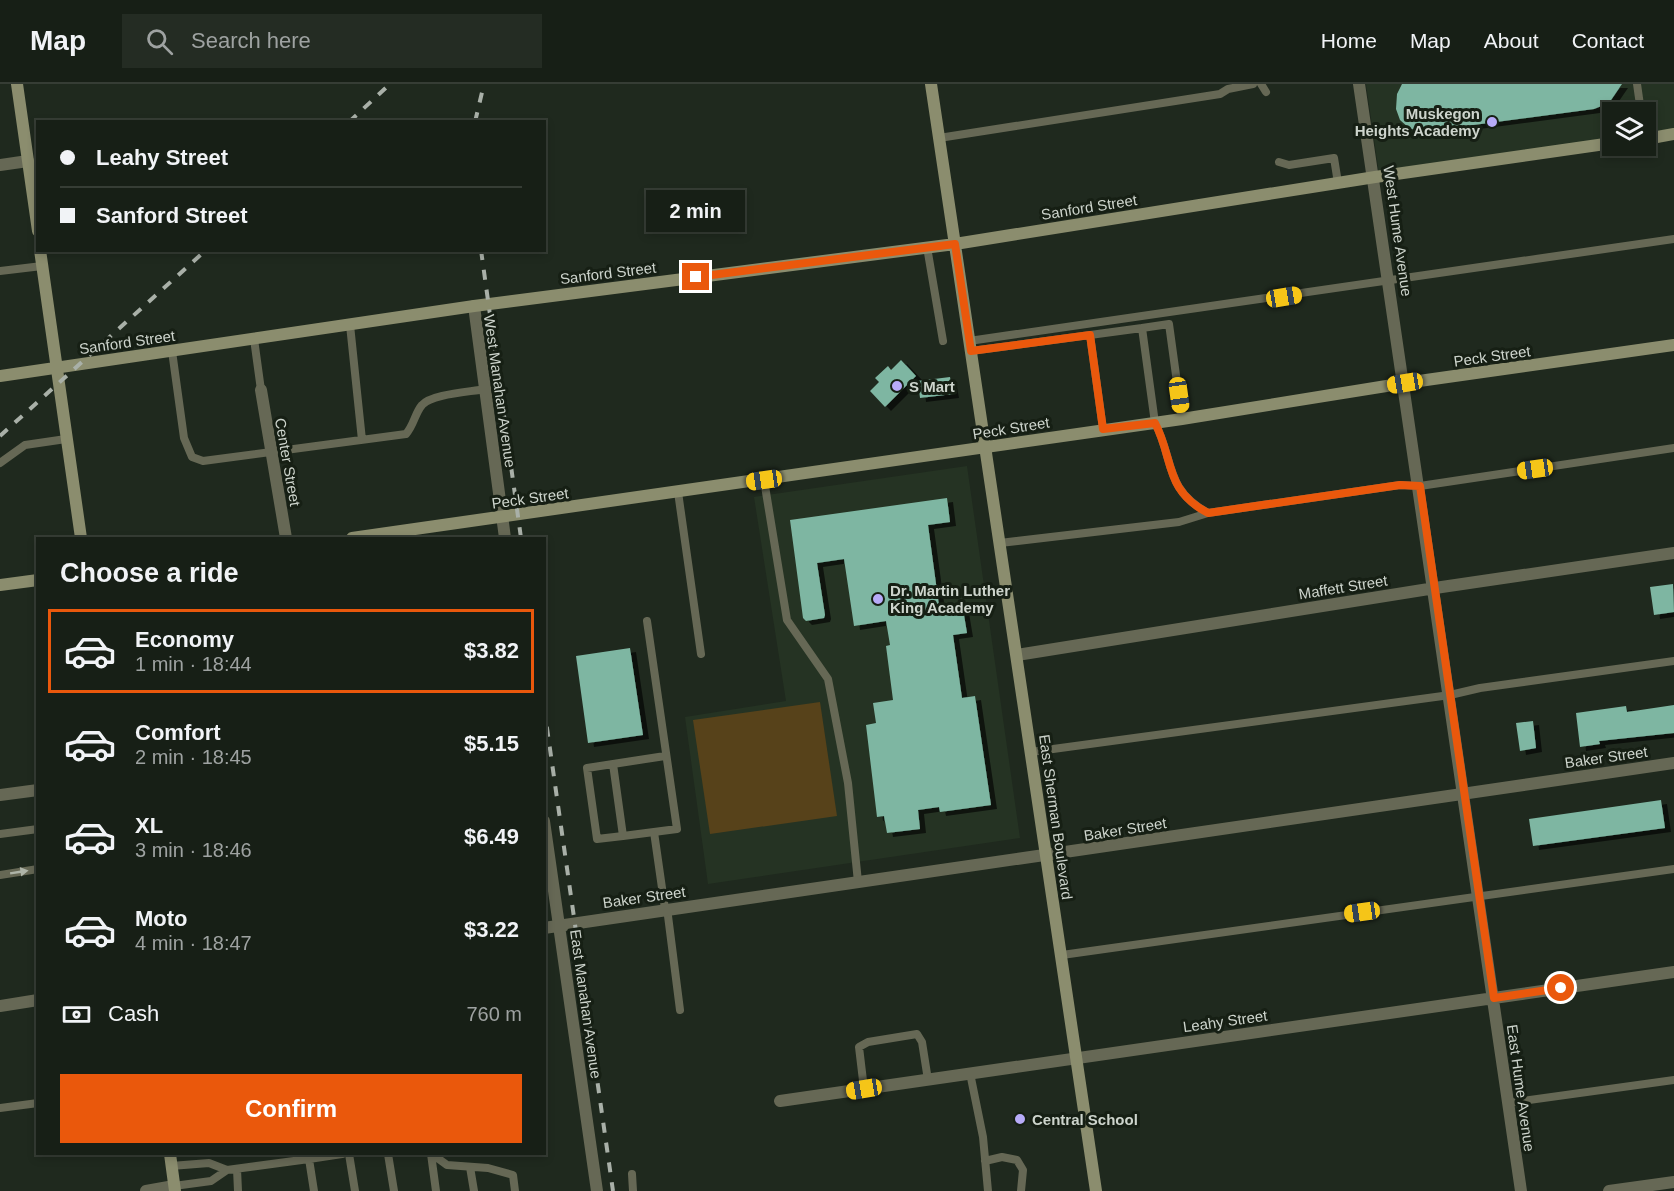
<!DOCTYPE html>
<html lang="en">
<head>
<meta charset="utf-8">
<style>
	:root { --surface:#171f16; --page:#242c23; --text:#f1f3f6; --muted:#9ea2a1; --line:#363d35; --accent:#ea580c }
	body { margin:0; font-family:Arial,sans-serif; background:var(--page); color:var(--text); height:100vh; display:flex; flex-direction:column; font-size:22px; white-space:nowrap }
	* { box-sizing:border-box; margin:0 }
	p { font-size:20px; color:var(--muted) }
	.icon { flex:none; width:33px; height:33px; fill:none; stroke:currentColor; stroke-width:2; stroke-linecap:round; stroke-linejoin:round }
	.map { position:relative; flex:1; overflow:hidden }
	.details { position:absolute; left:36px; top:453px; width:510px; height:618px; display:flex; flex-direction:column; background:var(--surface); border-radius:0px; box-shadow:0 3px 9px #0003,0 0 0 2px var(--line) }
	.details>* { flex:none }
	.banner { position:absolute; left:36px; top:36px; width:510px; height:132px; border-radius:0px; box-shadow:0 3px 9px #0003,0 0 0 2px var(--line); display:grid; align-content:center; height:132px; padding:0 24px; background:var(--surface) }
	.buttons { position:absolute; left:1602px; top:18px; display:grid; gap:12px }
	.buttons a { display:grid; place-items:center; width:54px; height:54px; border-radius:0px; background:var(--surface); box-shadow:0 3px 9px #0003,0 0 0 2px var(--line); font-size:30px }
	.end { position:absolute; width:27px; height:27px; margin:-14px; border:8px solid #ea580c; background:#fff; box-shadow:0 0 0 3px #fff }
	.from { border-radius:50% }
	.bubble { position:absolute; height:42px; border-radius:0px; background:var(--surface); box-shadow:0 3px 9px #0003,0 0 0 2px var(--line); font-size:20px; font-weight:600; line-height:42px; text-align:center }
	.car { position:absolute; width:18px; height:36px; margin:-18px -9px; border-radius:8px; box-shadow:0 0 4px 2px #0007; background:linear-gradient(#f5c518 24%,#345 0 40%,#f5c518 0 76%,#345 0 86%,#f5c518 0) }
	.banner b { display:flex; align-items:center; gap:21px; height:57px; font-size:22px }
	.banner b+b { border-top:2px solid var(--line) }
	.banner i { width:15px; height:15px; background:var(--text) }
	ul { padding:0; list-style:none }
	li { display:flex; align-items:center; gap:18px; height:84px; margin:0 12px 9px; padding:0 12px; border:3px solid transparent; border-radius:0px }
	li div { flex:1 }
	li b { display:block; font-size:22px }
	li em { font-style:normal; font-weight:600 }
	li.current { border-color:var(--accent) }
	li>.icon { width:54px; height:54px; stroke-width:1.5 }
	h2 { padding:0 24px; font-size:27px; line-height:72px }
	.pay { display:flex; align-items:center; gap:15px; height:66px; padding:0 24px; font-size:22px }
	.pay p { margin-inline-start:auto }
	.primary-button { display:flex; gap:12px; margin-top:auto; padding:12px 24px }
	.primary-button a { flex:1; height:69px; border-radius:0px; background:var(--accent); color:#fff; font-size:24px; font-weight:600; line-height:69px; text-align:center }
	header { display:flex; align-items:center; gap:36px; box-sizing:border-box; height:84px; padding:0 30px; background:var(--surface); border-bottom:2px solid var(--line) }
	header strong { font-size:28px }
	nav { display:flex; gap:33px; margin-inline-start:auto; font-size:21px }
	.search { width:420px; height:54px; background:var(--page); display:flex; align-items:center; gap:15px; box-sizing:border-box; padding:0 21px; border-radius:0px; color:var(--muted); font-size:22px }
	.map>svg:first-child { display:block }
	.built { fill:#253323 }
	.green { fill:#57421a }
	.building { fill:#7eb6a2; filter:url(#shadow) }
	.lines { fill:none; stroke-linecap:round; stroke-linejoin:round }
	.lane { stroke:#666855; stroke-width:8 }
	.street { stroke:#666855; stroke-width:12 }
	.secondary { stroke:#8b8d6e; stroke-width:12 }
	.rail { stroke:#a9b0a8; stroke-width:4; stroke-dasharray:10 10; stroke-linecap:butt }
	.oneway { fill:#aeb4a8 }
	.route { stroke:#ea580c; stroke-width:8 }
	.poi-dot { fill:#b7abf8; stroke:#161f14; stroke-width:2 }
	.labels { text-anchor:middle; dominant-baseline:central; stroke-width:6; stroke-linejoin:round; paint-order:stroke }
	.poi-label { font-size:15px; font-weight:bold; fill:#cdd4cc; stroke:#161f14; text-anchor:start }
	.street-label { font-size:15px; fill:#cdd4cc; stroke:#161f14 }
</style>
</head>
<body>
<header>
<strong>Map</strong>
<div class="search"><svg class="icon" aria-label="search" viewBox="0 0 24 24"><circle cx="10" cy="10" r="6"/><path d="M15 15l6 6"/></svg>Search here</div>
<nav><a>Home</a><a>Map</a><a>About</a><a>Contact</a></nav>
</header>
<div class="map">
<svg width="1674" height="1107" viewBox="0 0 1674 1107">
	<defs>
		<filter id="shadow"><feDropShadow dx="6" dy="4" stdDeviation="0" flood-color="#0009"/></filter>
	</defs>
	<rect width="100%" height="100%" fill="#1f291e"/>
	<path class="built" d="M 1366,0 L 1674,0 L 1674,47 L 1646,51 L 1646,28 L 1612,28 L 1612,55 L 1379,89 Z
		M 967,382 L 1020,754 L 708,800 L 685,633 L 786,617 L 754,413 Z"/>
	<path class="green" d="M 820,618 L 837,732 L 710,750 L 693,636 Z"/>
	<path class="building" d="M 1402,0 L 1622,0 L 1609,19 L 1594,25 L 1421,48 L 1409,44 L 1400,36 L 1396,25 L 1397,10 Z
		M 901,276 L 916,292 L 885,323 L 870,307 L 879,298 L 875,294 L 888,282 L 891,286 Z
		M 950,293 L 953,310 L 920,314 L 918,297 Z
		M 947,414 L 950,438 L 928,441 L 940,529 L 963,525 L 967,549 L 953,551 L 962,614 L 975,612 L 991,721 L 940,728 L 939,723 L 918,726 L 920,745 L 887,749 L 884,732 L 877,733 L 866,641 L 876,639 L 873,619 L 893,616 L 886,562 L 890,561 L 886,537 L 854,542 L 844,475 L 817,479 L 825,531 L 824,534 L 806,537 L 803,534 L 790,436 Z
		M 1673,500 L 1674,528 L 1654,531 L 1650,503 Z
		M 630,564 L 643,651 L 588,659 L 576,572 Z
		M 1674,621 L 1674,649 L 1599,657 L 1600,660 L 1580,663 L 1576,629 L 1626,622 L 1627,628 Z
		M 1533,637 L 1536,664 L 1520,667 L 1516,639 Z
		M 1661,716 L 1665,744 L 1533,762 L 1529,735 Z"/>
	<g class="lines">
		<path class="lane" d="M 1261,0 L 1266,8
			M 1637,0 L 1641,28
			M 939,54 L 1220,10 L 1228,5 L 1253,0
			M 1279,78 L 1289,81 L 1334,74 L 1338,99
			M 927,163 L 943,257
			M 0,187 L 42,182
			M 350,241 L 362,356
			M 1142,244 L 1169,240 L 1182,335
			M 1090,251 L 1103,345
			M 254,255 L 261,306
			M 969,257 L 1674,155
			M 172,267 L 184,354 L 192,373 L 203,377 L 406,350 C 414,341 415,329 422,321 C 431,310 470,308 485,305
			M 971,267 L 1142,244 L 1155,339 C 1174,375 1164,405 1208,429 L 1400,401 L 1420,402 L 1674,364
			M 0,379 L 25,361 L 66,355
			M 764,396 L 787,536 L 828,595 L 848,699 L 858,798
			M 678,408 L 701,570
			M 1000,459 L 1179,438 L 1208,429
			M 647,537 L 677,745 L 623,752 L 613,680 L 665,672
			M 1031,668 L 1450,611 L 1480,604 L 1674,577
			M 613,680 L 587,684 L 597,755 L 623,752
			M 654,748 L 665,825
			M 0,750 L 38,745
			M 0,791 L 38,785
			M 667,824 L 680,926
			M 1062,871 L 1674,785
			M 970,989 L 983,1053 L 988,1107
			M 864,1005 L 859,963 L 868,958 L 917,950 L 922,958 L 928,996
			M 1508,1019 L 1674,996
			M 0,1024 L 38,1019
			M 349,1070 L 355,1107
			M 388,1070 L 394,1107
			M 431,1070 L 436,1107
			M 432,1070 L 447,1081 L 488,1084 L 513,1091 L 515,1107
			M 309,1075 L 342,1070
			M 985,1077 L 1002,1073 L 1017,1076 L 1023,1086 L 1021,1107
			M 171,1082 L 209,1079 L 227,1086 L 211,1097 L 174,1102
			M 470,1083 L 474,1107
			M 237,1085 L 238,1107
			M 227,1086 L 309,1075 L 314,1107
			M 632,1090 L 633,1107"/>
		<path class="street" d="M 1359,0 L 1521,1107
			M 0,81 L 28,77
			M 474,222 L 505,454
			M 261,306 L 286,454
			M 1017,571 L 1435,504 L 1674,469
			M 0,711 L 38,706
			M 544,737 L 597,1107
			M 544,844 L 1674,679
			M 0,922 L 38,916
			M 780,1017 L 1674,888
			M 146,1107 L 174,1102
			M 1609,1107 L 1674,1098"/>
		<path class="secondary" d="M 17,0 L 38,147
			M 931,0 L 1096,1107
			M 1646,55 L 1674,50
			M 40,166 L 81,454
			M 0,292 L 474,222 L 955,160 L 1375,93 L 1612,59
			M 352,454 L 1182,335 L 1405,299 L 1674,261
			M 0,501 L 38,496
			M 170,1070 L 175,1107"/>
		<path class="rail" d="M 349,38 L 390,0
			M 475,38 L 484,0
			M 481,166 L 521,454
			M 0,352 L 206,166
			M 544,623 L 613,1107"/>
	</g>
	<defs><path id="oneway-solid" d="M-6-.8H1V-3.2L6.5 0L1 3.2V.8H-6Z" transform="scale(1.5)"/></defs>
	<use class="oneway" href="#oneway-solid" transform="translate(19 788) rotate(-9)"/>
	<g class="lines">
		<path class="route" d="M 696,193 L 955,160 L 971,267 L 1090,251 L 1103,345 L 1155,339 C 1174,375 1164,406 1208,429 L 1400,401 L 1420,402 L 1494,914 L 1561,904"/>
	</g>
	<g class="poi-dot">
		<circle cx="1492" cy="38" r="6"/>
		<circle cx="897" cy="302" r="6"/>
		<circle cx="878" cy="515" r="6"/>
		<circle cx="1020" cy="1035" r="6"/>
	</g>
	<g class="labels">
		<g class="poi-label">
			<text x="1480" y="29" text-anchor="end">Muskegon<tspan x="1480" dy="17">Heights Academy</tspan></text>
			<text x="909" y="302">S Mart</text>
			<text x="890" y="506">Dr. Martin Luther<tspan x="890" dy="17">King Academy</tspan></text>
			<text x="1032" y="1035">Central School</text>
		</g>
		<g class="street-label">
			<text transform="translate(1089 123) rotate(-9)">Sanford Street</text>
			<text transform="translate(1398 147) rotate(82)">West Hume Avenue</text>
			<text transform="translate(608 189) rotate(-7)">Sanford Street</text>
			<text transform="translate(127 258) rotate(-8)">Sanford Street</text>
			<text transform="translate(1492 272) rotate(-8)">Peck Street</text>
			<text transform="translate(500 307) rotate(82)">West Manahan Avenue</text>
			<text transform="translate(1011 344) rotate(-9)">Peck Street</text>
			<text transform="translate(288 378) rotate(80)">Center Street</text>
			<text transform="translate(530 414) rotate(-8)">Peck Street</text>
			<text transform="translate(1343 503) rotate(-9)">Maffett Street</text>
			<text transform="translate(1606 673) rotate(-8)">Baker Street</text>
			<text transform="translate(1056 733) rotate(82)">East Sherman Boulevard</text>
			<text transform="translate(1125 745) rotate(-9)">Baker Street</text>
			<text transform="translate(644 813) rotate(-8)">Baker Street</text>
			<text transform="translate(586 920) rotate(82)">East Manahan Avenue</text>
			<text transform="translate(1225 937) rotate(-8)">Leahy Street</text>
			<text transform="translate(1521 1004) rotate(82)">East Hume Avenue</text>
		</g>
	</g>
</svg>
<div class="buttons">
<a><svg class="icon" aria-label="layers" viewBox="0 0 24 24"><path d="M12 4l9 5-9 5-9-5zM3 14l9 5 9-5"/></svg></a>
</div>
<i class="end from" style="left:1561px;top:904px"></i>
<i class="end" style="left:696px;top:193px"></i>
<div class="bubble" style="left:646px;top:106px;width:99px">2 min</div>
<i class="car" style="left:1284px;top:213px;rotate:81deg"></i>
<i class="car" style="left:1405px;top:299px;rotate:261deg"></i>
<i class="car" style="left:1179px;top:311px;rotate:172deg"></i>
<i class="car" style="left:1535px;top:385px;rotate:262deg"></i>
<i class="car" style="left:764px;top:396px;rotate:262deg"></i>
<i class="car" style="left:1362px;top:828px;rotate:262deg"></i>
<i class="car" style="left:864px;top:1005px;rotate:261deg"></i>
<div class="banner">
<b><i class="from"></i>Leahy Street</b>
<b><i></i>Sanford Street</b>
</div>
<section class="details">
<h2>Choose a ride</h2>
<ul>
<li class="current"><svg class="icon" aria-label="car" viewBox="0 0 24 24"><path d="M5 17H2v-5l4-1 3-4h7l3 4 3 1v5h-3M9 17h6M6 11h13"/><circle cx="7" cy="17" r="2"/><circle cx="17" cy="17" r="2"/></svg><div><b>Economy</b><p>1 min · 18:44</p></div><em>$3.82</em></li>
<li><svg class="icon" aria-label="car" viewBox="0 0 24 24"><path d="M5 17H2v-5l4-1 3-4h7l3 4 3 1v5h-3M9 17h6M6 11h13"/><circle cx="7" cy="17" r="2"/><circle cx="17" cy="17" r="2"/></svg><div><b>Comfort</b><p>2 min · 18:45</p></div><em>$5.15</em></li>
<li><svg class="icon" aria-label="car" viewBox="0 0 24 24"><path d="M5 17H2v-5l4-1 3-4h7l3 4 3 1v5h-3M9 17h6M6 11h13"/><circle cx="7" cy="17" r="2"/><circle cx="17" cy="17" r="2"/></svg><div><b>XL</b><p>3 min · 18:46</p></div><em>$6.49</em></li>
<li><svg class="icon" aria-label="car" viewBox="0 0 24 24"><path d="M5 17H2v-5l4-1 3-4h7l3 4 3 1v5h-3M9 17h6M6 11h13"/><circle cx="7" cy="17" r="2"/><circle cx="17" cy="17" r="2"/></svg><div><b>Moto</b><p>4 min · 18:47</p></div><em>$3.22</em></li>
</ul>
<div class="pay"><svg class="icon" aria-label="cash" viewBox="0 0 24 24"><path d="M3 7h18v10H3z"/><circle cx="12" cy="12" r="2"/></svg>Cash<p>760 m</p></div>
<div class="primary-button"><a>Confirm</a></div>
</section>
</div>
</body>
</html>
